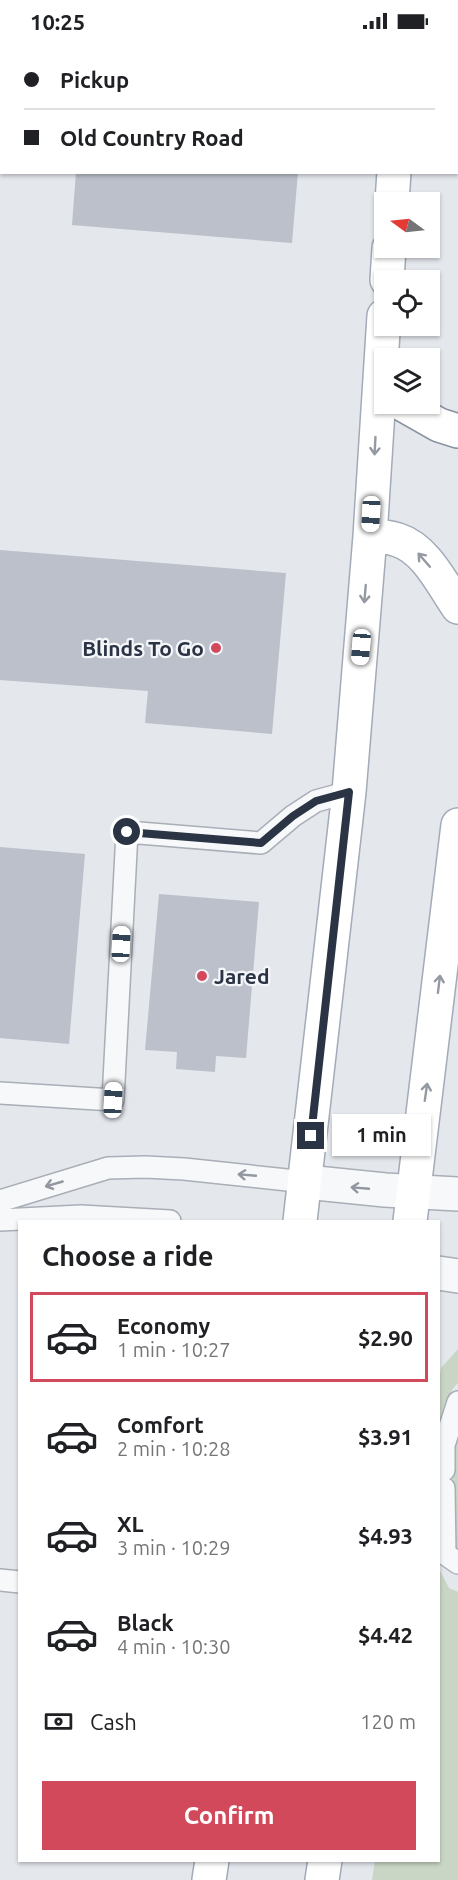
<!DOCTYPE html>
<html lang="en">
<head>
<meta charset="utf-8">
<style>
	:root { --surface:#fff; --page:#f6f6f6; --text:#202124; --muted:#757577; --line:#e0e0e0; --accent:#d1495b }
	body { margin:0; font-family:Ubuntu,sans-serif; background:var(--page); color:var(--text); height:100vh; display:flex; flex-direction:column; font-size:22px; white-space:nowrap }
	* { box-sizing:border-box; margin:0 }
	p { font-size:20px; color:var(--muted) }
	.icon { flex:none; width:33px; height:33px; fill:none; stroke:currentColor; stroke-width:2; stroke-linecap:round; stroke-linejoin:round }
	.map { position:relative; flex:1; overflow:hidden }
	.sheet { position:absolute; left:18px; top:1178px; width:422px; height:642px; display:flex; flex-direction:column; background:var(--surface); border-radius:0px; box-shadow:0 2px 4px #0004 }
	.sheet>* { flex:none }
	.hud { position:absolute; left:0px; top:0px; width:459px; height:132px; box-shadow:0 2px 4px #0004; display:grid; align-content:center; height:132px; padding:0 24px; background:var(--surface) }
	.needle { width:39px; rotate:285deg }
	.fabs { position:absolute; left:374px; top:150px; display:grid; gap:12px }
	.fabs a { display:grid; place-items:center; width:66px; height:66px; border-radius:0px; background:var(--surface); box-shadow:0 2px 4px #0004; font-size:30px }
	.end { position:absolute; width:27px; height:27px; margin:-14px; border:8px solid #2b3445; background:#fff; box-shadow:0 0 0 3px #fff }
	.from { border-radius:50% }
	.bubble { position:absolute; height:42px; border-radius:0px; background:var(--surface); box-shadow:0 2px 4px #0004; font-size:20px; font-weight:600; line-height:42px; text-align:center }
	.car { position:absolute; width:18px; height:36px; margin:-18px -9px; border-radius:8px; box-shadow:0 0 4px 2px #0007; background:linear-gradient(#fff 24%,#345 0 40%,#fff 0 76%,#345 0 86%,#fff 0) }
	.hud b { display:flex; align-items:center; gap:21px; height:57px; font-size:22px }
	.hud b+b { border-top:2px solid var(--line) }
	.hud i { width:15px; height:15px; background:var(--text) }
	ul { padding:0; list-style:none }
	li { display:flex; align-items:center; gap:18px; height:90px; margin:0 12px 9px; padding:0 12px; border:3px solid transparent; border-radius:0px }
	li div { flex:1 }
	li b { display:block; font-size:22px }
	li em { font-style:normal; font-weight:600 }
	li.current { border-color:var(--accent) }
	li>.icon { width:54px; height:54px; stroke-width:1.5 }
	h2 { padding:0 24px; font-size:27px; line-height:72px }
	.pay { display:flex; align-items:center; gap:15px; height:66px; padding:0 24px; font-size:22px }
	.pay p { margin-inline-start:auto }
	.action { display:flex; gap:12px; margin-top:auto; padding:12px 24px }
	.action a { flex:1; height:69px; border-radius:0px; background:var(--accent); color:#fff; font-size:24px; font-weight:600; line-height:69px; text-align:center }
	.status { display:flex; justify-content:space-between; align-items:center; height:42px; padding:0 30px; background:var(--surface); direction:ltr }
	.status svg { height:16px; fill:currentColor }
	.map>svg:first-child { display:block }
	.green { fill:#c9d6c5 }
	.building { fill:#bbc0ca }
	.lines { fill:none; stroke-linecap:round; stroke-linejoin:round }
	.service-casing { stroke:#a9aeb7; stroke-width:24 }
	.minor-casing { stroke:#a9aeb7; stroke-width:36 }
	.primary-casing { stroke:#a3abb8; stroke-width:36 }
	.motorway-casing { stroke:#8b94a3; stroke-width:36 }
	.service { stroke:#f7f8fa; stroke-width:21 }
	.minor { stroke:#f7f8fa; stroke-width:33 }
	.primary { stroke:#fff; stroke-width:33 }
	.motorway { stroke:#fff; stroke-width:33 }
	.oneway { stroke:#959aa2 }
	.oneway2 { stroke:#9196a0 }
	.route { stroke:#2b3445; stroke-width:8 }
	.poi-dot { fill:#d1495b; stroke:#f4f6f9; stroke-width:2 }
	.labels { text-anchor:middle; dominant-baseline:central; stroke-width:4.5; stroke-linejoin:round; paint-order:stroke }
	.poi-label { font-size:21px; font-weight:bold; fill:#2b3445; stroke:#f4f6f9; text-anchor:end }
</style>
</head>
<body>
<div class="status"><b>10:25</b><svg viewBox="0 0 49 12"><path d="M0 12V9h3v3zM5 12V6h3v6zM10 12V3h3v9zM15 12V0h3v12zM26 1h20v11H26zM47 4h2v5h-2z"/></svg></div>
<div class="map">
<svg width="458" height="1838" viewBox="0 0 458 1838">
	<rect width="100%" height="100%" fill="#e4e7ec"/>
	<path class="green" d="M 458,1307 L 458,1341 C 441,1357 439,1383 438,1406 L 438,1346 L 441,1326 Z
		M 458,1394 L 458,1508 L 454,1499 L 453,1397 Z
		M 438,1525 L 449,1546 L 458,1550 L 458,1838 L 372,1838 L 375,1818 L 438,1818 Z"/>
	<path class="building" d="M 76,130 L 298,130 L 292,201 L 72,183 Z
		M 0,508 L 286,531 L 272,692 L 145,681 L 148,649 L 0,638 Z
		M 0,805 L 85,812 L 69,1002 L 0,996 Z
		M 159,852 L 259,860 L 246,1016 L 216,1014 L 215,1030 L 176,1027 L 177,1010 L 145,1008 Z"/>
	<g class="lines">
		<defs>
			<path id="service" d="M 0,1051 L 113,1058 L 127,790 L 261,801 L 293,774 L 316,759 L 349,750
				M 0,1159 L 108,1126 L 145,1125 L 184,1127 L 306,1140
				M 0,1178 L 81,1174 L 170,1179
				M 444,1428 L 444,1403 L 458,1360
				M 444,1446 L 445,1512 L 458,1521
				M 0,1538 L 20,1540"/>
			<path id="minor" d="M 306,1140 L 385,1148 L 458,1152
				M 438,1231 L 458,1234"/>
			<path id="primary" d="M 401,2 L 401,0
				M 392,160 L 394,130
				M 387,238 L 389,206
				M 370,494 C 379,494 389,495 398,498 C 426,507 442,542 458,565
				M 300,1179 L 349,750 L 370,494 L 384,274
				M 410,1179 L 458,783
				M 209,1838 L 212,1818
				M 322,1838 L 325,1818"/>
			<path id="motorway" d="M 203,0 L 213,2
				M 402,362 L 439,383 L 458,389"/>
		</defs>
		<use href="#service" class="service-casing"/>
		<use href="#minor" class="minor-casing"/>
		<use href="#primary" class="primary-casing"/>
		<use href="#motorway" class="motorway-casing"/>
		<use href="#service" class="service"/>
		<use href="#minor" class="minor"/>
		<use href="#primary" class="primary"/>
		<use href="#motorway" class="motorway"/>
	</g>
	<defs><path id="oneway-shaft" d="M-6 0H5M1.5-3L5.5 0L1.5 3" fill="none" stroke-width="1.6" stroke-linecap="round" stroke-linejoin="round" transform="scale(1.5)"/></defs>
	<g class="oneway">
		<use href="#oneway-shaft" transform="translate(375 404) rotate(93)"/>
		<use href="#oneway-shaft" transform="translate(424 518) rotate(-131)"/>
		<use href="#oneway-shaft" transform="translate(365 552) rotate(95)"/>
		<use href="#oneway-shaft" transform="translate(439 942) rotate(-83)"/>
		<use href="#oneway-shaft" transform="translate(426 1050) rotate(-82)"/>
	</g>
	<g class="oneway2">
		<use href="#oneway-shaft" transform="translate(247 1133) rotate(-175)"/>
		<use href="#oneway-shaft" transform="translate(54 1142) rotate(164)"/>
		<use href="#oneway-shaft" transform="translate(360 1146) rotate(-175)"/>
	</g>
	<g class="lines">
		<path class="route" d="M 127,790 L 261,801 L 293,774 L 316,759 L 349,750 L 311,1094"/>
	</g>
	<g class="poi-dot">
		<circle cx="216" cy="606" r="6"/>
		<circle cx="202" cy="934" r="6"/>
	</g>
	<g class="labels">
		<g class="poi-label">
			<text x="204" y="606">Blinds To Go</text>
			<text x="214" y="934" text-anchor="start">Jared</text>
		</g>
	</g>
</svg>
<div class="fabs">
<a><svg class="needle" viewBox="-14 -14 28 28"><path d="M0-13l5 13h-10z" fill="#e53935"/><path d="M0 13l5-13h-10z" fill="#757577"/></svg></a>
<a><svg class="icon" aria-label="locate" viewBox="0 0 24 24"><circle cx="12" cy="12" r="6"/><path d="M12 2v4M12 18v4M2 12h4M18 12h4"/></svg></a>
<a><svg class="icon" aria-label="layers" viewBox="0 0 24 24"><path d="M12 4l9 5-9 5-9-5zM3 14l9 5 9-5"/></svg></a>
</div>
<i class="end from" style="left:127px;top:790px"></i>
<i class="end" style="left:311px;top:1094px"></i>
<div class="bubble" style="left:332px;top:1072px;width:99px">1 min</div>
<i class="car" style="left:371px;top:472px;rotate:183deg"></i>
<i class="car" style="left:361px;top:605px;rotate:185deg"></i>
<i class="car" style="left:121px;top:902px;rotate:3deg"></i>
<i class="car" style="left:113px;top:1058px;rotate:3deg"></i>
<div class="hud">
<b><i class="from"></i>Pickup</b>
<b><i></i>Old Country Road</b>
</div>
<section class="sheet">
<h2>Choose a ride</h2>
<ul>
<li class="current"><svg class="icon" aria-label="car" viewBox="0 0 24 24"><path d="M5 17H2v-5l4-1 3-4h7l3 4 3 1v5h-3M9 17h6M6 11h13"/><circle cx="7" cy="17" r="2"/><circle cx="17" cy="17" r="2"/></svg><div><b>Economy</b><p>1 min · 10:27</p></div><em>$2.90</em></li>
<li><svg class="icon" aria-label="car" viewBox="0 0 24 24"><path d="M5 17H2v-5l4-1 3-4h7l3 4 3 1v5h-3M9 17h6M6 11h13"/><circle cx="7" cy="17" r="2"/><circle cx="17" cy="17" r="2"/></svg><div><b>Comfort</b><p>2 min · 10:28</p></div><em>$3.91</em></li>
<li><svg class="icon" aria-label="car" viewBox="0 0 24 24"><path d="M5 17H2v-5l4-1 3-4h7l3 4 3 1v5h-3M9 17h6M6 11h13"/><circle cx="7" cy="17" r="2"/><circle cx="17" cy="17" r="2"/></svg><div><b>XL</b><p>3 min · 10:29</p></div><em>$4.93</em></li>
<li><svg class="icon" aria-label="car" viewBox="0 0 24 24"><path d="M5 17H2v-5l4-1 3-4h7l3 4 3 1v5h-3M9 17h6M6 11h13"/><circle cx="7" cy="17" r="2"/><circle cx="17" cy="17" r="2"/></svg><div><b>Black</b><p>4 min · 10:30</p></div><em>$4.42</em></li>
</ul>
<div class="pay"><svg class="icon" aria-label="cash" viewBox="0 0 24 24"><path d="M3 7h18v10H3z"/><circle cx="12" cy="12" r="2"/></svg>Cash<p>120 m</p></div>
<div class="action"><a>Confirm</a></div>
</section>
</div>
</body>
</html>
